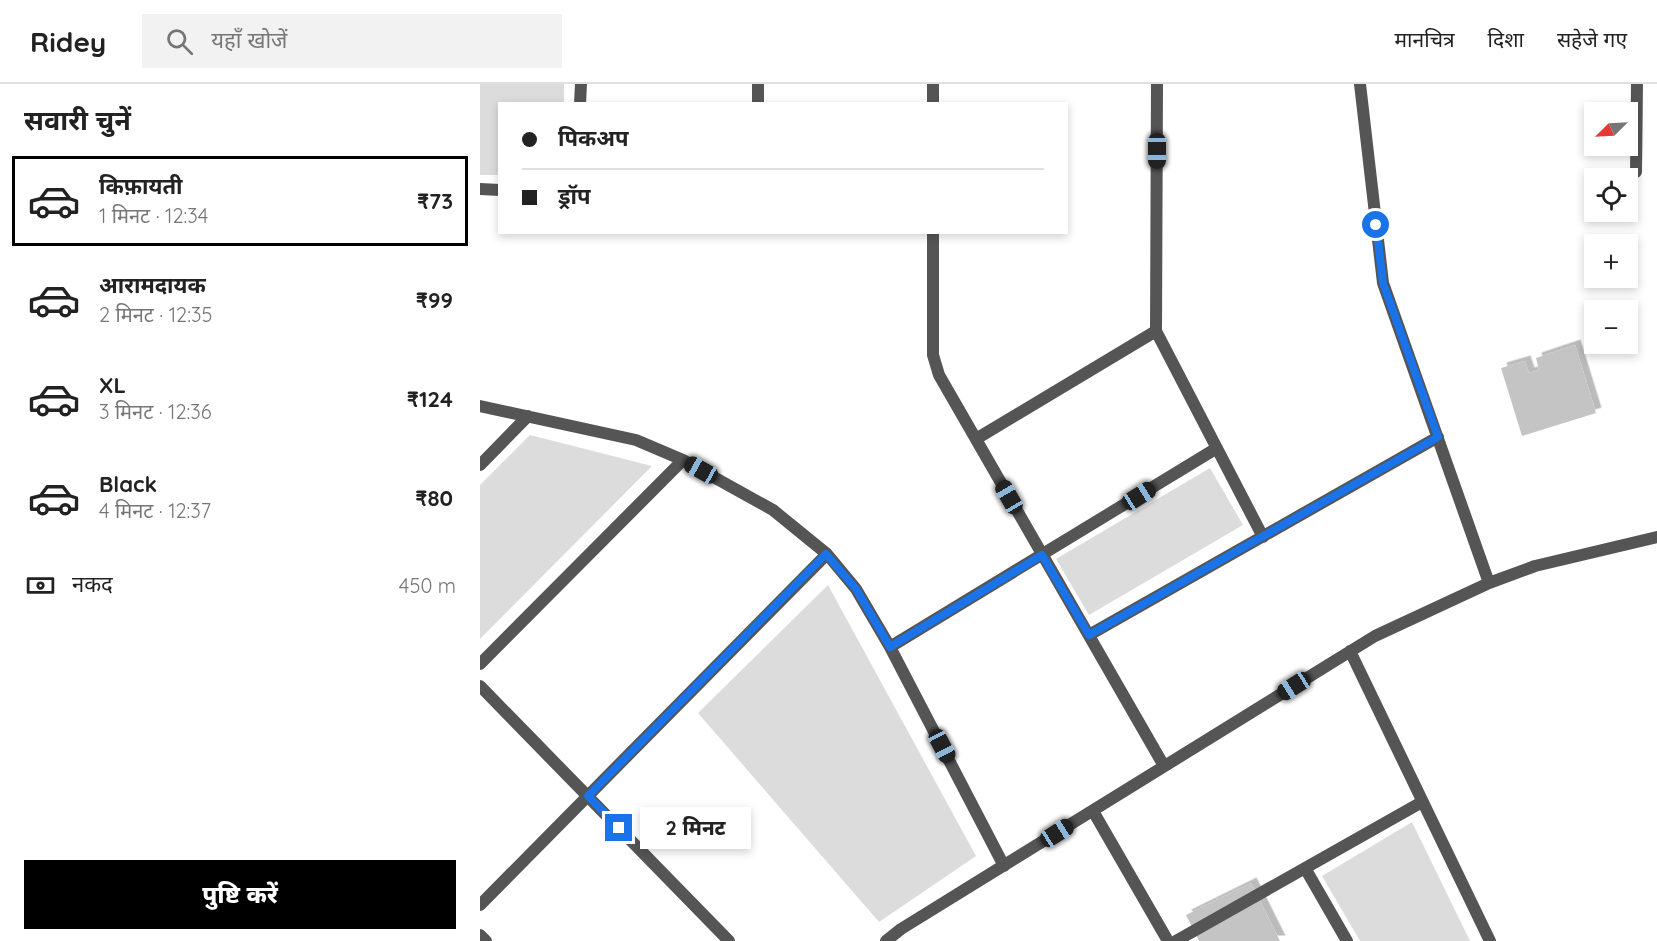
<!DOCTYPE html>
<html lang="hi">
<head>
<meta charset="utf-8">
<style>
	:root { --surface:#fff; --page:#f2f2f2; --text:#222; --muted:#767676; --line:#e0e0e0; --accent:#000 }
	body { margin:0; font-family:Quicksand,"Noto Sans Devanagari",sans-serif; background:var(--page); color:var(--text); height:100vh; display:flex; flex-direction:column; font-size:22px; white-space:nowrap }
	* { box-sizing:border-box; margin:0 }
	p { font-size:20px; color:var(--muted) }
	.icon { flex:none; width:33px; height:33px; fill:none; stroke:currentColor; stroke-width:2; stroke-linecap:round; stroke-linejoin:round }
	.map { position:relative; flex:1; overflow:hidden }
	.drawer { display:flex; flex-direction:column; background:var(--surface); width:480px }
	.drawer>* { flex:none }
	.banner { position:absolute; left:18px; top:18px; width:570px; height:132px; border-radius:0px; box-shadow:0 3px 9px #0003; display:grid; align-content:center; height:132px; padding:0 24px; background:var(--surface) }
	.needle { width:39px; rotate:246deg }
	.tools { position:absolute; left:1104px; top:18px; display:grid; gap:12px }
	.tools a { display:grid; place-items:center; width:54px; height:54px; border-radius:0px; background:var(--surface); box-shadow:0 3px 9px #0003; font-size:30px }
	.end { position:absolute; width:27px; height:27px; margin:-14px; border:8px solid #1a73e8; background:#fff; box-shadow:0 0 0 3px #fff }
	.from { border-radius:50% }
	.bubble { position:absolute; height:42px; border-radius:0px; background:var(--surface); box-shadow:0 3px 9px #0003; font-size:20px; font-weight:800; line-height:42px; text-align:center }
	.car { position:absolute; width:18px; height:36px; margin:-18px -9px; border-radius:8px; box-shadow:0 0 4px 2px #0007; background:linear-gradient(#222 24%,#8ab4d8 0 40%,#222 0 76%,#8ab4d8 0 86%,#222 0) }
	.banner b { display:flex; align-items:center; gap:21px; height:57px; font-size:22px }
	.banner b+b { border-top:2px solid var(--line) }
	.banner i { width:15px; height:15px; background:var(--text) }
	ul { padding:0; list-style:none }
	li { display:flex; align-items:center; gap:18px; height:90px; margin:0 12px 9px; padding:0 12px; border:3px solid transparent; border-radius:0px }
	li div { flex:1 }
	li b { display:block; font-size:22px }
	li em { font-style:normal; font-weight:800 }
	li.current { border-color:var(--accent) }
	li>.icon { width:54px; height:54px; stroke-width:1.5 }
	h2 { padding:0 24px; font-size:27px; line-height:72px }
	.pay { display:flex; align-items:center; gap:15px; height:66px; padding:0 24px; font-size:22px }
	.pay p { margin-inline-start:auto }
	.cta { display:flex; gap:12px; margin-top:auto; padding:12px 24px }
	.cta a { flex:1; height:69px; border-radius:0px; background:var(--accent); color:#fff; font-size:24px; font-weight:800; line-height:69px; text-align:center }
	header { display:flex; align-items:center; gap:36px; box-sizing:border-box; height:84px; padding:0 30px; background:var(--surface); border-bottom:2px solid var(--line) }
	header strong { font-size:28px }
	nav { display:flex; gap:33px; margin-inline-start:auto; font-size:21px }
	.search { width:420px; height:54px; background:var(--page); display:flex; align-items:center; gap:15px; box-sizing:border-box; padding:0 21px; border-radius:0px; color:var(--muted); font-size:22px }
	main { display:flex; flex:1; min-height:0 }
	.map>svg:first-child { display:block }
	.green { fill:#dcdcdc }
	.building { fill:#c4c4c4; filter:url(#shadow) }
	.lines { fill:none; stroke-linecap:round; stroke-linejoin:round }
	.street { stroke:#555; stroke-width:12 }
	.route { stroke:#1a73e8; stroke-width:8 }
</style>
</head>
<body>
<header>
<strong>Ridey</strong>
<div class="search"><svg class="icon" aria-label="search" viewBox="0 0 24 24"><circle cx="10" cy="10" r="6"/><path d="M15 15l6 6"/></svg>यहाँ खोजें</div>
<nav><a>मानचित्र</a><a>दिशा</a><a>सहेजे गए</a></nav>
</header>
<main>
<section class="drawer">
<h2>सवारी चुनें</h2>
<ul>
<li class="current"><svg class="icon" aria-label="car" viewBox="0 0 24 24"><path d="M5 17H2v-5l4-1 3-4h7l3 4 3 1v5h-3M9 17h6M6 11h13"/><circle cx="7" cy="17" r="2"/><circle cx="17" cy="17" r="2"/></svg><div><b>किफ़ायती</b><p>1 मिनट · 12:34</p></div><em>₹73</em></li>
<li><svg class="icon" aria-label="car" viewBox="0 0 24 24"><path d="M5 17H2v-5l4-1 3-4h7l3 4 3 1v5h-3M9 17h6M6 11h13"/><circle cx="7" cy="17" r="2"/><circle cx="17" cy="17" r="2"/></svg><div><b>आरामदायक</b><p>2 मिनट · 12:35</p></div><em>₹99</em></li>
<li><svg class="icon" aria-label="car" viewBox="0 0 24 24"><path d="M5 17H2v-5l4-1 3-4h7l3 4 3 1v5h-3M9 17h6M6 11h13"/><circle cx="7" cy="17" r="2"/><circle cx="17" cy="17" r="2"/></svg><div><b>XL</b><p>3 मिनट · 12:36</p></div><em>₹124</em></li>
<li><svg class="icon" aria-label="car" viewBox="0 0 24 24"><path d="M5 17H2v-5l4-1 3-4h7l3 4 3 1v5h-3M9 17h6M6 11h13"/><circle cx="7" cy="17" r="2"/><circle cx="17" cy="17" r="2"/></svg><div><b>Black</b><p>4 मिनट · 12:37</p></div><em>₹80</em></li>
</ul>
<div class="pay"><svg class="icon" aria-label="cash" viewBox="0 0 24 24"><path d="M3 7h18v10H3z"/><circle cx="12" cy="12" r="2"/></svg>नकद<p>450 m</p></div>
<div class="cta"><a>पुष्टि करें</a></div>
</section>
<div class="map">
<svg width="1177" height="857" viewBox="0 0 1177 857">
	<defs>
		<filter id="shadow"><feDropShadow dx="5.5" dy="-5.5" stdDeviation="0" flood-color="#0004"/></filter>
	</defs>
	<rect width="100%" height="100%" fill="#fff"/>
	<path class="green" d="M 0,0 L 84,0 L 84,19 L 20,20 L 19,91 L 0,91 Z
		M 50,351 L 172,382 L 0,555 L 0,401 Z
		M 730,384 L 763,441 L 609,531 L 576,475 Z
		M 348,501 L 496,772 L 399,838 L 218,629 Z
		M 932,738 L 990,857 L 880,857 L 842,792 Z"/>
	<path class="building" d="M 1095,261 L 1116,329 L 1042,352 L 1021,284 L 1045,277 L 1049,289 L 1059,286 L 1056,274 Z
		M 771,799 L 800,857 L 719,857 L 706,831 Z"/>
	<g class="lines">
		<path class="street" d="M 278,0 L 278,20
			M 453,0 L 453,20
			M 677,0 L 676,247 L 783,453
			M 880,0 L 903,199 L 1009,499
			M 100,20 L 101,0
			M 1156,88 L 1157,0
			M 0,105 L 20,106
			M 453,148 L 453,271 L 459,291 L 684,682
			M 0,322 L 156,356 L 203,376 L 293,426 L 347,470 L 376,505 L 410,563 L 524,782
			M 496,355 L 676,247
			M 0,381 L 48,332
			M 609,551 L 958,353
			M 410,563 L 737,364
			M 870,567 L 1010,857
			M 0,580 L 203,376
			M 0,602 L 249,857
			M 613,727 L 688,857
			M 825,784 L 867,857
			M 0,821 L 347,470
			M 0,851 L 6,857
			M 406,857 L 421,845 L 895,552 L 1009,499 L 1055,482 L 1177,453
			M 696,857 L 942,718"/>
	</g>
	<g class="lines">
		<path class="route" d="M 139,744 L 108,712 L 346,470 L 376,505 L 410,563 L 562,471 L 609,551 L 958,353 L 903,199 L 896,141"/>
	</g>
</svg>
<div class="tools">
<a><svg class="needle" viewBox="-14 -14 28 28"><path d="M0-13l5 13h-10z" fill="#e53935"/><path d="M0 13l5-13h-10z" fill="#767676"/></svg></a>
<a><svg class="icon" aria-label="locate" viewBox="0 0 24 24"><circle cx="12" cy="12" r="6"/><path d="M12 2v4M12 18v4M2 12h4M18 12h4"/></svg></a>
<a>+</a>
<a>−</a>
</div>
<i class="end from" style="left:896px;top:141px"></i>
<i class="end" style="left:139px;top:744px"></i>
<div class="bubble" style="left:160px;top:723px;width:111px">2 मिनट</div>
<i class="car" style="left:677px;top:67px;rotate:180deg"></i>
<i class="car" style="left:221px;top:386px;rotate:299deg"></i>
<i class="car" style="left:659px;top:412px;rotate:58deg"></i>
<i class="car" style="left:529px;top:413px;rotate:330deg"></i>
<i class="car" style="left:814px;top:602px;rotate:238deg"></i>
<i class="car" style="left:462px;top:662px;rotate:152deg"></i>
<i class="car" style="left:577px;top:749px;rotate:58deg"></i>
<div class="banner">
<b><i class="from"></i>पिकअप</b>
<b><i></i>ड्रॉप</b>
</div>
</div>
</main>
</body>
</html>
